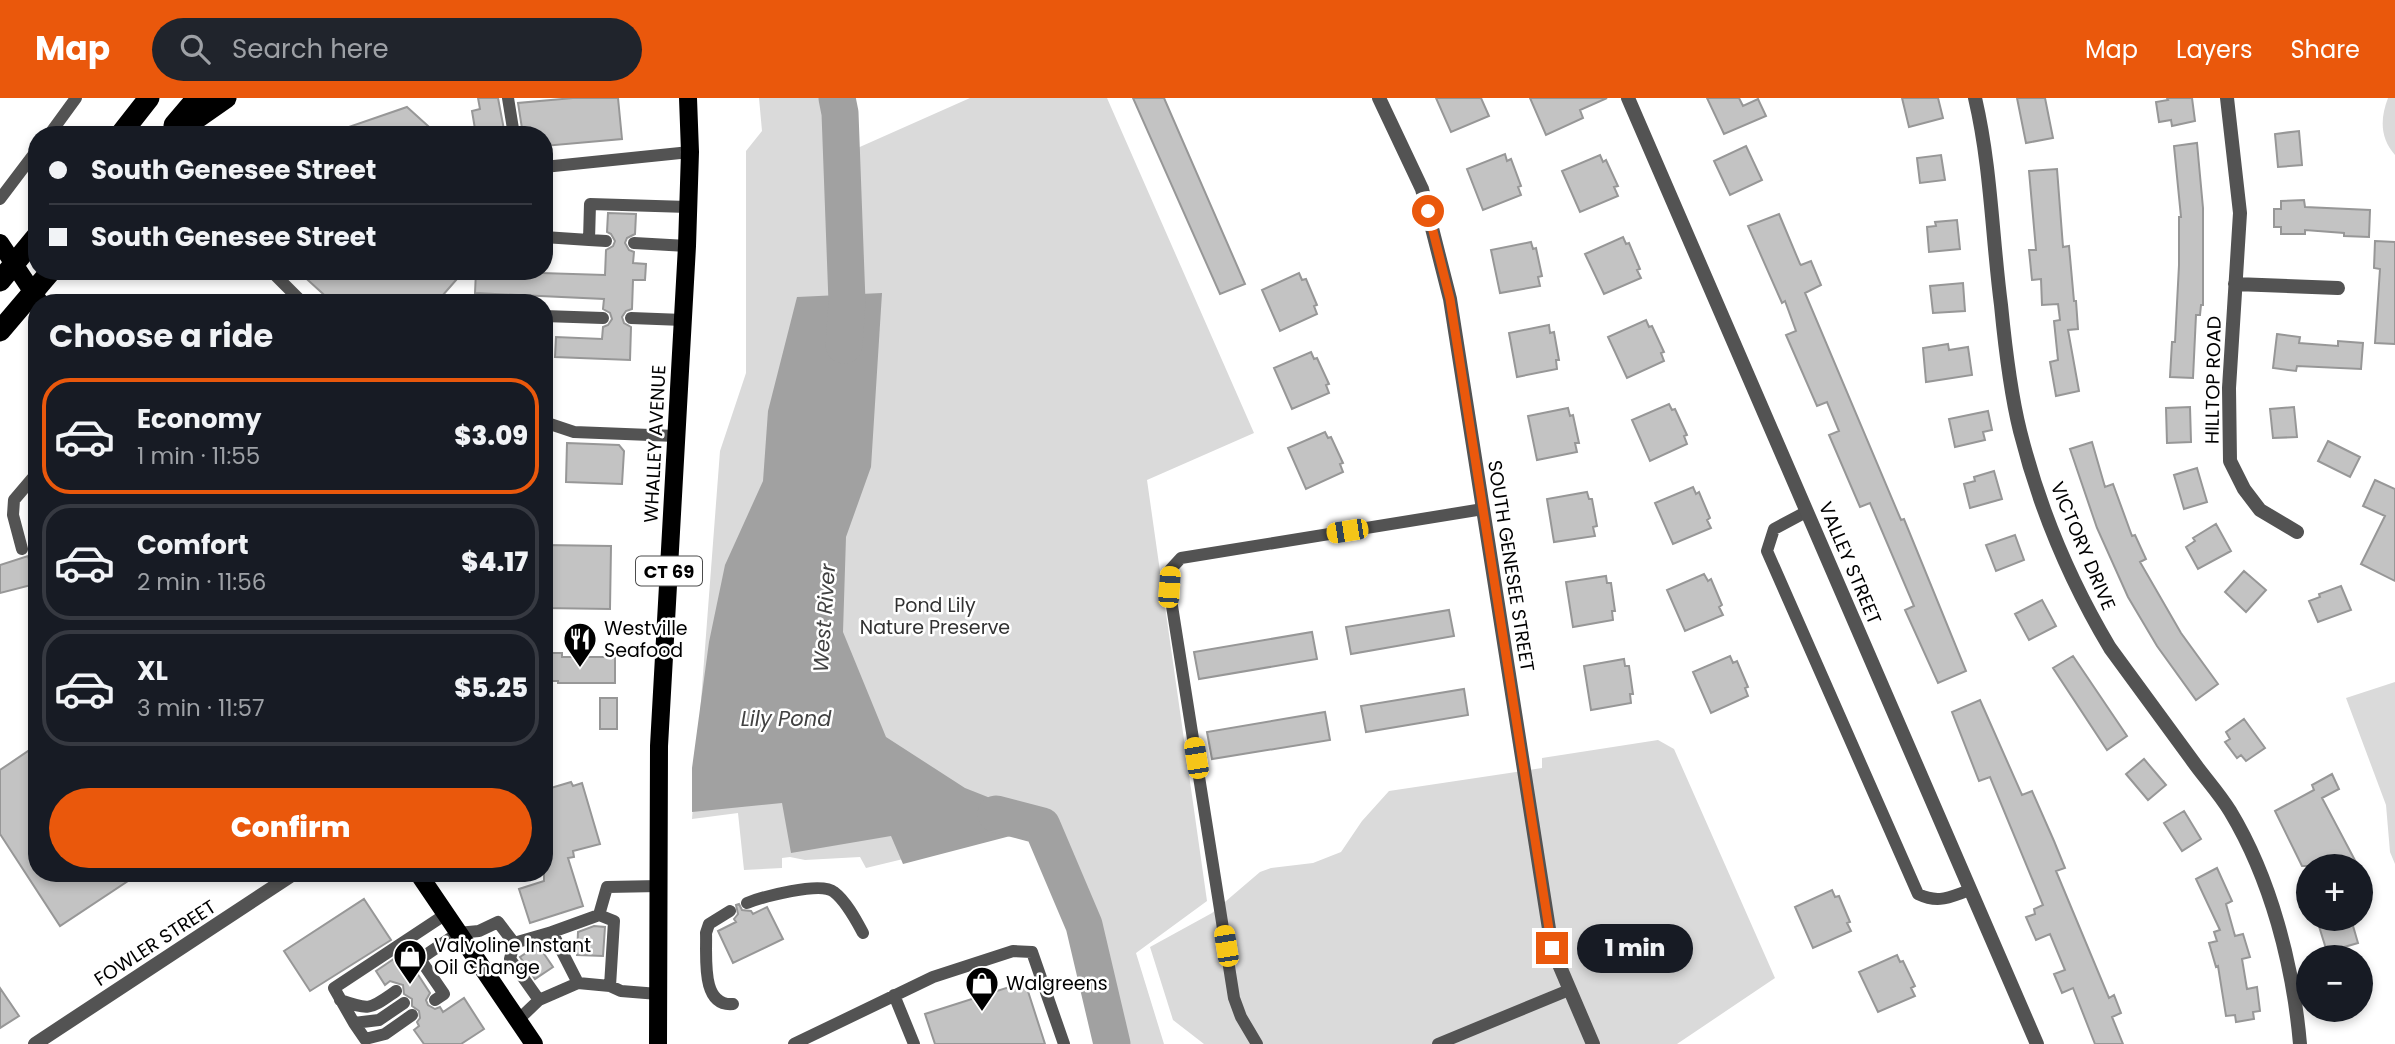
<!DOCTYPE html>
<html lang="en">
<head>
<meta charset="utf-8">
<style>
	:root { --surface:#171b24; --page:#20242c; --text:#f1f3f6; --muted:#9ea1a6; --line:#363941; --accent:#ea580c }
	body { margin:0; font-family:Poppins,sans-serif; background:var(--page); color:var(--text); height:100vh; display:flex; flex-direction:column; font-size:26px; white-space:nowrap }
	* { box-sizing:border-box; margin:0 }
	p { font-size:23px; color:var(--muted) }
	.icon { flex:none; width:38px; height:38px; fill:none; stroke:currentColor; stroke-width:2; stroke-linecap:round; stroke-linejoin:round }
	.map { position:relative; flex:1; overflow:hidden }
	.drawer { position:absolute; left:28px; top:196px; width:525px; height:588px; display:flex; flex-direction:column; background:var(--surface); border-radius:28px; box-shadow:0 4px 10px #0003 }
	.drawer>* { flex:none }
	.banner { position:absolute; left:28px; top:28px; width:525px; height:154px; border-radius:28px; box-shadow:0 4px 10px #0003; display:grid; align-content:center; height:154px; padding:0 21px; background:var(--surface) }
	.fabs { position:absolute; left:2296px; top:756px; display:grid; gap:14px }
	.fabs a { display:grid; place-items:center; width:77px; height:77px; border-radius:50%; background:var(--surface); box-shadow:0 4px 10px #0003; font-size:35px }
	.end { position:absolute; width:32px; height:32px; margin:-16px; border:9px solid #ea580c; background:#fff; box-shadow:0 0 0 4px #fff }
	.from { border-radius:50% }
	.bubble { position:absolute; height:49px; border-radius:24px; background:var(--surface); box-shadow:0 4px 10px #0003; font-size:23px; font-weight:800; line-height:49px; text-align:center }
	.car { position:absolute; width:21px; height:42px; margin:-21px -10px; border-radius:9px; box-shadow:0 0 5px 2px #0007; background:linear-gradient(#f5c518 24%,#345 0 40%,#f5c518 0 76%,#345 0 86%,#f5c518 0) }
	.banner b { display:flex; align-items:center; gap:24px; height:66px; font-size:26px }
	.banner b+b { border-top:2px solid var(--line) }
	.banner i { width:18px; height:18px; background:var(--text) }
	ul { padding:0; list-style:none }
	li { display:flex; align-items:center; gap:21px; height:116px; margin:0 14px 10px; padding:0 7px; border:4px solid var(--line); border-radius:28px }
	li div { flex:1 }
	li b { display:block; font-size:26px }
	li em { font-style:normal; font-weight:800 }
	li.active { border-color:var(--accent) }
	li>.icon { width:63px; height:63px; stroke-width:1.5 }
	h2 { padding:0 21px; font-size:32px; line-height:84px }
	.cta { display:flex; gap:14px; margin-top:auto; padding:14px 21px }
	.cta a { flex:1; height:80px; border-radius:42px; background:var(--accent); color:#fff; font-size:28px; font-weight:800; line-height:80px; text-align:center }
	header { display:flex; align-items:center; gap:42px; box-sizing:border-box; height:98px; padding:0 35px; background:var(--accent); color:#fff }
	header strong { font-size:33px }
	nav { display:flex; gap:38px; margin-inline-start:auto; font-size:24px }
	.search { width:490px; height:63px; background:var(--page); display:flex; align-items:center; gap:18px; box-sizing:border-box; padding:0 24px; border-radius:38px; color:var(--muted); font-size:26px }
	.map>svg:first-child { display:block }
	.green { fill:#dadada }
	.water { fill:#a1a1a1 }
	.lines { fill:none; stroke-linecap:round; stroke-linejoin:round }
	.river { stroke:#a1a1a1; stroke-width:37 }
	.building { fill:#c3c3c3; stroke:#979797; stroke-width:2 }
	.service { stroke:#535353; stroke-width:12 }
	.minor { stroke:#535353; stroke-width:14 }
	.tertiary { stroke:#535353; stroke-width:14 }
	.primary { stroke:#000; stroke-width:18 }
	.motorway { stroke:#000; stroke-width:21 }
	.route { stroke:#ea580c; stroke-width:9 }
	.labels { text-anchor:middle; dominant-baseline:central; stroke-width:5; stroke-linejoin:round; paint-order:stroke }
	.shield { fill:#fff; stroke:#4c4c4c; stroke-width:2 }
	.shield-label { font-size:18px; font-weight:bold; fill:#000 }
	.street-label { font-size:19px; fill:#000; stroke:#fff }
	.park-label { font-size:19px; fill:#313131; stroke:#fff }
	.poi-label { font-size:19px; fill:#000; stroke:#fff; text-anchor:start }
	.water-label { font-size:21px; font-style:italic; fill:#424242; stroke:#fff }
</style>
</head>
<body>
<header>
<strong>Map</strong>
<div class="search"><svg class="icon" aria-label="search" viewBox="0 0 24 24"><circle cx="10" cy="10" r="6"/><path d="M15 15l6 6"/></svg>Search here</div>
<nav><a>Map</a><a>Layers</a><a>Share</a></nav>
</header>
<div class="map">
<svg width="2395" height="946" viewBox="0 0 2395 946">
	<rect width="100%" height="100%" fill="#fff"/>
	<path class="green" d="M 759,0 L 839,0 L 836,37 L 844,56 L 970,0 L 1107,0 L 1254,335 L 1147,382 L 1207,803 L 1136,855 L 1164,946 L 1105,946 L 1088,891 L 1065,762 L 1056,724 L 866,770 L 860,759 L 805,762 L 790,759 L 782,760 L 782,770 L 744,772 L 738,715 L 692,721 L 720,353 L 746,275 L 746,53 L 762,33 Z
		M 2388,0 L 2395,0 L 2395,57 C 2380,40 2380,21 2388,0 Z
		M 2395,584 L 2395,766 L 2390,754 L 2386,707 L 2346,600 Z
		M 1658,642 L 1674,651 L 1775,880 L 1677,946 L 1204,946 L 1173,922 L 1150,849 L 1212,815 L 1260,774 L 1271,770 L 1313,765 L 1341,754 L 1362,723 L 1389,693 L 1542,670 L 1542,660 Z"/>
	<path class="water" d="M 882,195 L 871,369 L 846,439 L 843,534 L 886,639 L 965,690 L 1056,726 L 903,766 L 891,738 L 791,755 L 782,705 L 692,714 L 692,670 L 709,544 L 725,467 L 763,383 L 768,313 L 797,199 Z"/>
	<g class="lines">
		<path class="river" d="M 837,0 L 840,15 L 847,204 L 844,247
			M 996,716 L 1042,728 L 1084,827 L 1112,946"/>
	</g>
	<path class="building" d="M 478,0 L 498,0 L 505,37 L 476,37 L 472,13 L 480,11 Z
		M 573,0 L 618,0 L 622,41 L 544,48 L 544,37 L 523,37 L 518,5 Z
		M 1133,0 L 1164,0 L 1245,186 L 1220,196 Z
		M 1436,0 L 1481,0 L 1489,18 L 1451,34 Z
		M 1530,0 L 1607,0 L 1580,12 L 1583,20 L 1546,37 Z
		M 1707,0 L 1739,0 L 1743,8 L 1758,1 L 1766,18 L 1724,36 Z
		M 1902,0 L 1938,0 L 1943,20 L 1909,29 Z
		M 2017,0 L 2045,0 L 2053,40 L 2026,45 Z
		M 2167,0 L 2192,0 L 2195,23 L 2172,28 L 2171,22 L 2159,24 L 2156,4 L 2168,2 Z
		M 407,9 L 438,37 L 335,37 L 334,34 Z
		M 2299,33 L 2302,67 L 2278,69 L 2275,36 Z
		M 2197,45 L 2203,110 L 2203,207 L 2201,207 L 2200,217 L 2196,217 L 2193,280 L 2170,279 L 2172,244 L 2175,244 L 2179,167 L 2179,119 L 2181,119 L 2174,48 Z
		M 1746,48 L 1762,82 L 1730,97 L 1714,63 Z
		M 1505,56 L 1507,63 L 1511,61 L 1521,88 L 1518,89 L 1521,97 L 1483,112 L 1467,71 Z
		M 1600,57 L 1603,64 L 1606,62 L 1618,88 L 1614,89 L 1618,98 L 1580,114 L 1562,73 Z
		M 1941,57 L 1945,82 L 1920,85 L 1917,60 Z
		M 2057,71 L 2063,149 L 2069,148 L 2074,203 L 2076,203 L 2078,231 L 2068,232 L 2079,293 L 2056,298 L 2050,264 L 2058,262 L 2054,223 L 2060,222 L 2058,206 L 2042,207 L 2041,181 L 2032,182 L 2029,152 L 2036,152 L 2029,73 Z
		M 2304,102 L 2305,109 L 2370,112 L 2369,139 L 2344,138 L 2344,135 L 2305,132 L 2305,136 L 2281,136 L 2281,129 L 2274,129 L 2274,111 L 2281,111 L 2281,103 Z
		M 608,115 L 636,116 L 635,136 L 627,140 L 625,145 L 629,152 L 634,154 L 633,165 L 646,166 L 645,182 L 633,182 L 632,211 L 626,213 L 622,219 L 624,225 L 631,229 L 630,262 L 555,259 L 556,239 L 602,241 L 603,229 L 608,227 L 612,221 L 610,215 L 603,211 L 604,201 L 475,195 L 476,173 L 605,177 L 606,152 L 613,148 L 615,143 L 611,136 L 607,134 Z
		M 1779,116 L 1800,166 L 1801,167 L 1811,163 L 1821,187 L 1805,195 L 1901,422 L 1904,421 L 1966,573 L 1938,585 L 1905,512 L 1914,508 L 1870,405 L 1860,409 L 1829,337 L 1839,333 L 1827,304 L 1817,308 L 1786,237 L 1796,233 L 1785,203 L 1782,205 L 1748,128 Z
		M 1957,122 L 1960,151 L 1929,154 L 1927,129 L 1936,128 L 1935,124 Z
		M 1623,139 L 1626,146 L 1629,145 L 1640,171 L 1637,172 L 1641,180 L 1604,196 L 1585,156 Z
		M 2375,143 L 2395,144 L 2395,246 L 2375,245 L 2380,171 L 2374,170 Z
		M 1531,144 L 1533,151 L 1536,150 L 1542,178 L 1538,179 L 1540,188 L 1500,195 L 1491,152 Z
		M 298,173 L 464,173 L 436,205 L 333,205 Z
		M 1299,175 L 1302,182 L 1306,181 L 1317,207 L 1314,208 L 1317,216 L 1280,233 L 1262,192 Z
		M 1963,185 L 1965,213 L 1933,215 L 1930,188 Z
		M 1646,222 L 1649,229 L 1652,228 L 1664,254 L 1661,255 L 1664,263 L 1627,280 L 1608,239 Z
		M 1549,227 L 1550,235 L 1554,234 L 1559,262 L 1556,262 L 1557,271 L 1517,279 L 1509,235 Z
		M 2277,236 L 2300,239 L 2299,245 L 2338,248 L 2338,243 L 2363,245 L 2361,271 L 2297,268 L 2296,273 L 2273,270 Z
		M 1948,246 L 1949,252 L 1968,249 L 1972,277 L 1926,284 L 1923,250 Z
		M 1311,254 L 1314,261 L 1317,260 L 1329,286 L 1326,287 L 1329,295 L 1292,311 L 1274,270 Z
		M 1669,306 L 1672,312 L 1675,311 L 1687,337 L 1684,338 L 1687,346 L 1650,363 L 1632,322 Z
		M 2190,309 L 2191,344 L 2167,345 L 2166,310 Z
		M 2294,309 L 2297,339 L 2273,340 L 2270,311 Z
		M 1568,310 L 1570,318 L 1573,317 L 1579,345 L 1575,345 L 1577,354 L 1537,362 L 1528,318 Z
		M 1988,313 L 1992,332 L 1983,334 L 1985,342 L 1955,349 L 1949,321 Z
		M 1325,334 L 1328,340 L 1331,339 L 1343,365 L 1340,366 L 1343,374 L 1306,391 L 1288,350 Z
		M 2328,343 L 2360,359 L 2350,379 L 2318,363 Z
		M 2092,344 L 2105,389 L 2113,386 L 2132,438 L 2135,437 L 2146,461 L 2140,464 L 2181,535 L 2218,586 L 2196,602 L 2157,548 L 2128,499 L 2097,430 L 2070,351 Z
		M 567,345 L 619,347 L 624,353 L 622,386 L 566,384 Z
		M 2197,370 L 2207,404 L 2184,411 L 2174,377 Z
		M 1994,373 L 2002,401 L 1970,410 L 1964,386 L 1975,383 L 1974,379 Z
		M 2375,382 L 2395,391 L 2395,483 L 2361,466 L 2385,418 L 2363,408 Z
		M 1693,389 L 1696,396 L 1699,394 L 1710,420 L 1707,422 L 1711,430 L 1673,446 L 1655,405 Z
		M 1587,394 L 1589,401 L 1592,401 L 1597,428 L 1593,429 L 1595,438 L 1554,444 L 1547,401 Z
		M 2216,426 L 2231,453 L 2198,471 L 2186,449 L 2195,443 L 2193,440 Z
		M 2015,437 L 2024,462 L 1996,473 L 1986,447 Z
		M 544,447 L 611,448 L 610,511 L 544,510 Z
		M 28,458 L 35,486 L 0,495 L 0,467 Z
		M 2244,473 L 2266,492 L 2246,514 L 2225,494 Z
		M 1704,476 L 1708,483 L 1711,481 L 1722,507 L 1719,509 L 1723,517 L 1685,533 L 1667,492 Z
		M 1606,478 L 1607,485 L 1611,485 L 1615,513 L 1612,513 L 1613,522 L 1573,529 L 1566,484 Z
		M 2341,488 L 2351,512 L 2318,524 L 2309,503 L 2320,499 L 2319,496 Z
		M 2042,502 L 2056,528 L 2029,542 L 2015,516 Z
		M 1449,512 L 1454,538 L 1351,556 L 1346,529 Z
		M 1312,534 L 1317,561 L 1199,581 L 1194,554 Z
		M 544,555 L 562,555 L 562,559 L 615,559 L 615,585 L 558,585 L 558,583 L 544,583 Z
		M 1730,558 L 1733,565 L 1737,563 L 1748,589 L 1745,590 L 1748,598 L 1711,615 L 1693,574 Z
		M 2073,558 L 2127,638 L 2107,652 L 2053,570 Z
		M 1624,561 L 1625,568 L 1629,568 L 1633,596 L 1630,596 L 1631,605 L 1591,612 L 1584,568 Z
		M 1464,591 L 1468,617 L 1366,634 L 1361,608 Z
		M 600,600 L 617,600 L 617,631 L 600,631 Z
		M 1980,602 L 2022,697 L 2032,693 L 2054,743 L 2065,770 L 2056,773 L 2109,900 L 2114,897 L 2121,915 L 2112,919 L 2123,946 L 2095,946 L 2073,890 L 2062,895 L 2054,876 L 2065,872 L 2050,836 L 2036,842 L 2026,819 L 2035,816 L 2034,811 L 2043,807 L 1990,679 L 1979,683 L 1952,614 Z
		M 1325,614 L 1330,642 L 1212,661 L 1207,634 Z
		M 2244,621 L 2265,650 L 2246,663 L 2241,657 L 2237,660 L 2225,644 L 2230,641 L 2226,634 Z
		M 37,647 L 37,775 L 140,775 L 60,828 L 0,736 L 0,672 Z
		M 2144,661 L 2166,687 L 2148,702 L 2126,676 Z
		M 2332,676 L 2339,691 L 2322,700 L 2358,768 L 2302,768 L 2275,713 L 2314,692 L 2312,687 Z
		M 571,684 L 573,688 L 582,685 L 600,746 L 573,753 L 574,759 L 568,760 L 583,808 L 530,825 L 519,791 L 544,783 L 544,692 Z
		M 2184,713 L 2201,741 L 2182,753 L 2164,725 Z
		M 2217,770 L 2232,803 L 2226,806 L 2235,838 L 2243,836 L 2250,859 L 2242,861 L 2247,891 L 2257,889 L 2260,913 L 2253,914 L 2254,921 L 2236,924 L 2235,917 L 2226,918 L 2218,868 L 2216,869 L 2209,845 L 2217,843 L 2214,834 L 2220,832 L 2196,781 Z
		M 1832,792 L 1835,799 L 1839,798 L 1850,824 L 1847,825 L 1851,833 L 1813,850 L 1795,809 Z
		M 364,801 L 391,842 L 310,893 L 284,853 Z
		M 739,806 L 742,812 L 751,813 L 753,816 L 767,809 L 783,841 L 733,865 L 718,833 L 736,824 L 734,821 L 738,816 L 736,807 Z
		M 2333,821 L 2351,821 L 2358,845 L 2327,854 L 2318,825 Z
		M 594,828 L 605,829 L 603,858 L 577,857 L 578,834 Z
		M 538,847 L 553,869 L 535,881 L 520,859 Z
		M 407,852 L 412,860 L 413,869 L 430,895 L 426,902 L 428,907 L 435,911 L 440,909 L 443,914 L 464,900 L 484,931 L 461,946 L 424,946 L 414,932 L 419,928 L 417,924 L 420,920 L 419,913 L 412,908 L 412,901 L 404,896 L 403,887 L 390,883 L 385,887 L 376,873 Z
		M 1897,857 L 1900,864 L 1903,863 L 1915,888 L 1911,890 L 1915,898 L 1878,914 L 1859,874 Z
		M 1025,884 L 1045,946 L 935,946 L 925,916 Z
		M 0,890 L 19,918 L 0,930 Z"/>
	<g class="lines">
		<path class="service" d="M 508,0 L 514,37
			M 49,37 L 76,0
			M 544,69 L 690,54
			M 0,101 L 37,52
			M 544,139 L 589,142 L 590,106 L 688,109
			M 589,142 L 606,143
			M 634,145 L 687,148
			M 271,173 L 303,205
			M 544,218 L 603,220
			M 631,220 L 683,222
			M 544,324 L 574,334 L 676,338
			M 1806,414 L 1774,431 L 1767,453 L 1918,796 C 1939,806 1949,799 1970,792
			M 22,451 L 13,417 L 14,402 L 37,375
			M 747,805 C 762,799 821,783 834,794 C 846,803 856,822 863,835
			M 730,813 L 709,826 L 706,835 C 707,857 700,909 733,906
			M 599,817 L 614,823 L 610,888
			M 552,834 L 599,817 L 607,789 L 659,788
			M 514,845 L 510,861 L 539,902
			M 894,897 L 914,946
			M 340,902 C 371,913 370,911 396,893
			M 435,902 L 444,896 L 420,861 L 458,835 L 479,833 L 498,824 L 514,845 L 552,834 L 578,885
			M 404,905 L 379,922 L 354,925 L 334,890 L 446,816
			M 518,922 L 539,902 L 578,885 L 610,888 L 621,893 L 658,896
			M 354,925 L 365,941 L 385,936 L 412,917
			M 794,946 L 933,879 L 1013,853 L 1032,854 L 1064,946
			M 1257,946 L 1241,919 L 1234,900 L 1169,489 L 1170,472 L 1181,460 L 1483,411
			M 1438,946 L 1569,892"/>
		<path class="minor" d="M 1379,0 L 1422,91 L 1450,201 L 1552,850 L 1593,946
			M 1975,0 C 1991,68 1992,138 2001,207 C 2005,248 2010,293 2020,333 C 2039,409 2070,483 2110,550 C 2137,587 2164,624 2192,662 C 2204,679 2219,695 2230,713 C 2271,781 2293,867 2300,946
			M 2227,0 L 2240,115 L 2229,290 L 2230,363 L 2244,391 L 2260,412 L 2297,434
			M 2235,186 L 2338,190
			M 35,946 L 295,775"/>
		<path class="tertiary" d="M 1628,0 L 2037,946"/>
		<path class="primary" d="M 0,145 L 40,205
			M 418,775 L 534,946
			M 658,946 L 659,648 L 687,148 L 690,54 L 688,0"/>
		<path class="motorway" d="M 174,27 L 197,0
			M 120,37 L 149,0
			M 173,37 L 226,0
			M 0,183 L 37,138
			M 0,233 L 51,173"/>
	</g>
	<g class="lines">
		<path class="route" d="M 1428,113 L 1450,201 L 1552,850"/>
	</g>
	<defs>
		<symbol id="restaurant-pin" viewBox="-11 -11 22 30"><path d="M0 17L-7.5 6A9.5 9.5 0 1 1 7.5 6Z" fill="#000" stroke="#fff"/><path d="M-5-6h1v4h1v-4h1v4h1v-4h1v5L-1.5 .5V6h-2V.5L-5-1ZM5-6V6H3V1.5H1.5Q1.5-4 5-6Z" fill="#fff"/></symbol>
		<symbol id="shop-pin" viewBox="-11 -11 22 30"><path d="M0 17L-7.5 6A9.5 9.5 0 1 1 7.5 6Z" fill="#000" stroke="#fff"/><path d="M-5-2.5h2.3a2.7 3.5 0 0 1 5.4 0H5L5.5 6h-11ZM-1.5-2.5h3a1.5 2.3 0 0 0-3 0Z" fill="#fff"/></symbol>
	</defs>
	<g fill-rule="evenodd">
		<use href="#restaurant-pin" x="561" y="522" width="38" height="52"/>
		<use href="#shop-pin" x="391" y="839" width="38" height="52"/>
		<use href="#shop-pin" x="963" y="866" width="38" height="52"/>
	</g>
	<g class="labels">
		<rect class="shield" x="636" y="458.5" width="66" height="29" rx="5"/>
		<g class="shield-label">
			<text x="669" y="473">CT 69</text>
		</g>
		<g class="street-label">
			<text transform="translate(2213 282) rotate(-89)">HILLTOP ROAD</text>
			<text transform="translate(655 346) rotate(-87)">WHALLEY AVENUE</text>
			<text transform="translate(2083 448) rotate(67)">VICTORY DRIVE</text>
			<text transform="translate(1850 465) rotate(67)">VALLEY STREET</text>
			<text transform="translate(1511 468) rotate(81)">SOUTH GENESEE STREET</text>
			<text transform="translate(155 845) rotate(-33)">FOWLER STREET</text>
		</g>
		<g class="park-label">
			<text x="935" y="507">Pond Lily<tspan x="935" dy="22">Nature Preserve</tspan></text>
		</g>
		<g class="poi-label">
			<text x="604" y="530">Westville<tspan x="604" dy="22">Seafood</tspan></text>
			<text x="434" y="847">Valvoline Instant<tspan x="434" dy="22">Oil Change</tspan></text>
			<text x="1006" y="885">Walgreens</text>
		</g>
		<g class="water-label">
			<text transform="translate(824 520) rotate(-86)">West River</text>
			<text x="786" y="620">Lily Pond</text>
		</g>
	</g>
</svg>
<div class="fabs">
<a>+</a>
<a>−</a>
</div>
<i class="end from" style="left:1428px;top:113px"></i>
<i class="end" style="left:1552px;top:850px"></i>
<div class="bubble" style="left:1577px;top:826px;width:116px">1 min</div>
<i class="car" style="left:1347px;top:433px;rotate:261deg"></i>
<i class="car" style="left:1169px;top:489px;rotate:4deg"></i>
<i class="car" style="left:1196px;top:660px;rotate:351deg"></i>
<i class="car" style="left:1226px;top:848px;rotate:351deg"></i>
<div class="banner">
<b><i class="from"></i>South Genesee Street</b>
<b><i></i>South Genesee Street</b>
</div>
<section class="drawer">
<h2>Choose a ride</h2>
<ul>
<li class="active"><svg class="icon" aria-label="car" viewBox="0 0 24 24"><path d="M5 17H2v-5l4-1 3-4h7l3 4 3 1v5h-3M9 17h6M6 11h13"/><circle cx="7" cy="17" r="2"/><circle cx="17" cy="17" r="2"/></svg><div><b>Economy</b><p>1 min · 11:55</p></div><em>$3.09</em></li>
<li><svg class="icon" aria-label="car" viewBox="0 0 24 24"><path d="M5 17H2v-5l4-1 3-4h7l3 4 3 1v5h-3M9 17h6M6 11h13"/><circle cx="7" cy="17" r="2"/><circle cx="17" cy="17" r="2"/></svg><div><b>Comfort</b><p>2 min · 11:56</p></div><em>$4.17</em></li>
<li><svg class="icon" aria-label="car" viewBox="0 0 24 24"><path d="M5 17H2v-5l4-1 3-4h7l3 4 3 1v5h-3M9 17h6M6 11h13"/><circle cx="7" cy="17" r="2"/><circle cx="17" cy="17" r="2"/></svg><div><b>XL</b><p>3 min · 11:57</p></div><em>$5.25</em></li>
</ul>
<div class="cta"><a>Confirm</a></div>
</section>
</div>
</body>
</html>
